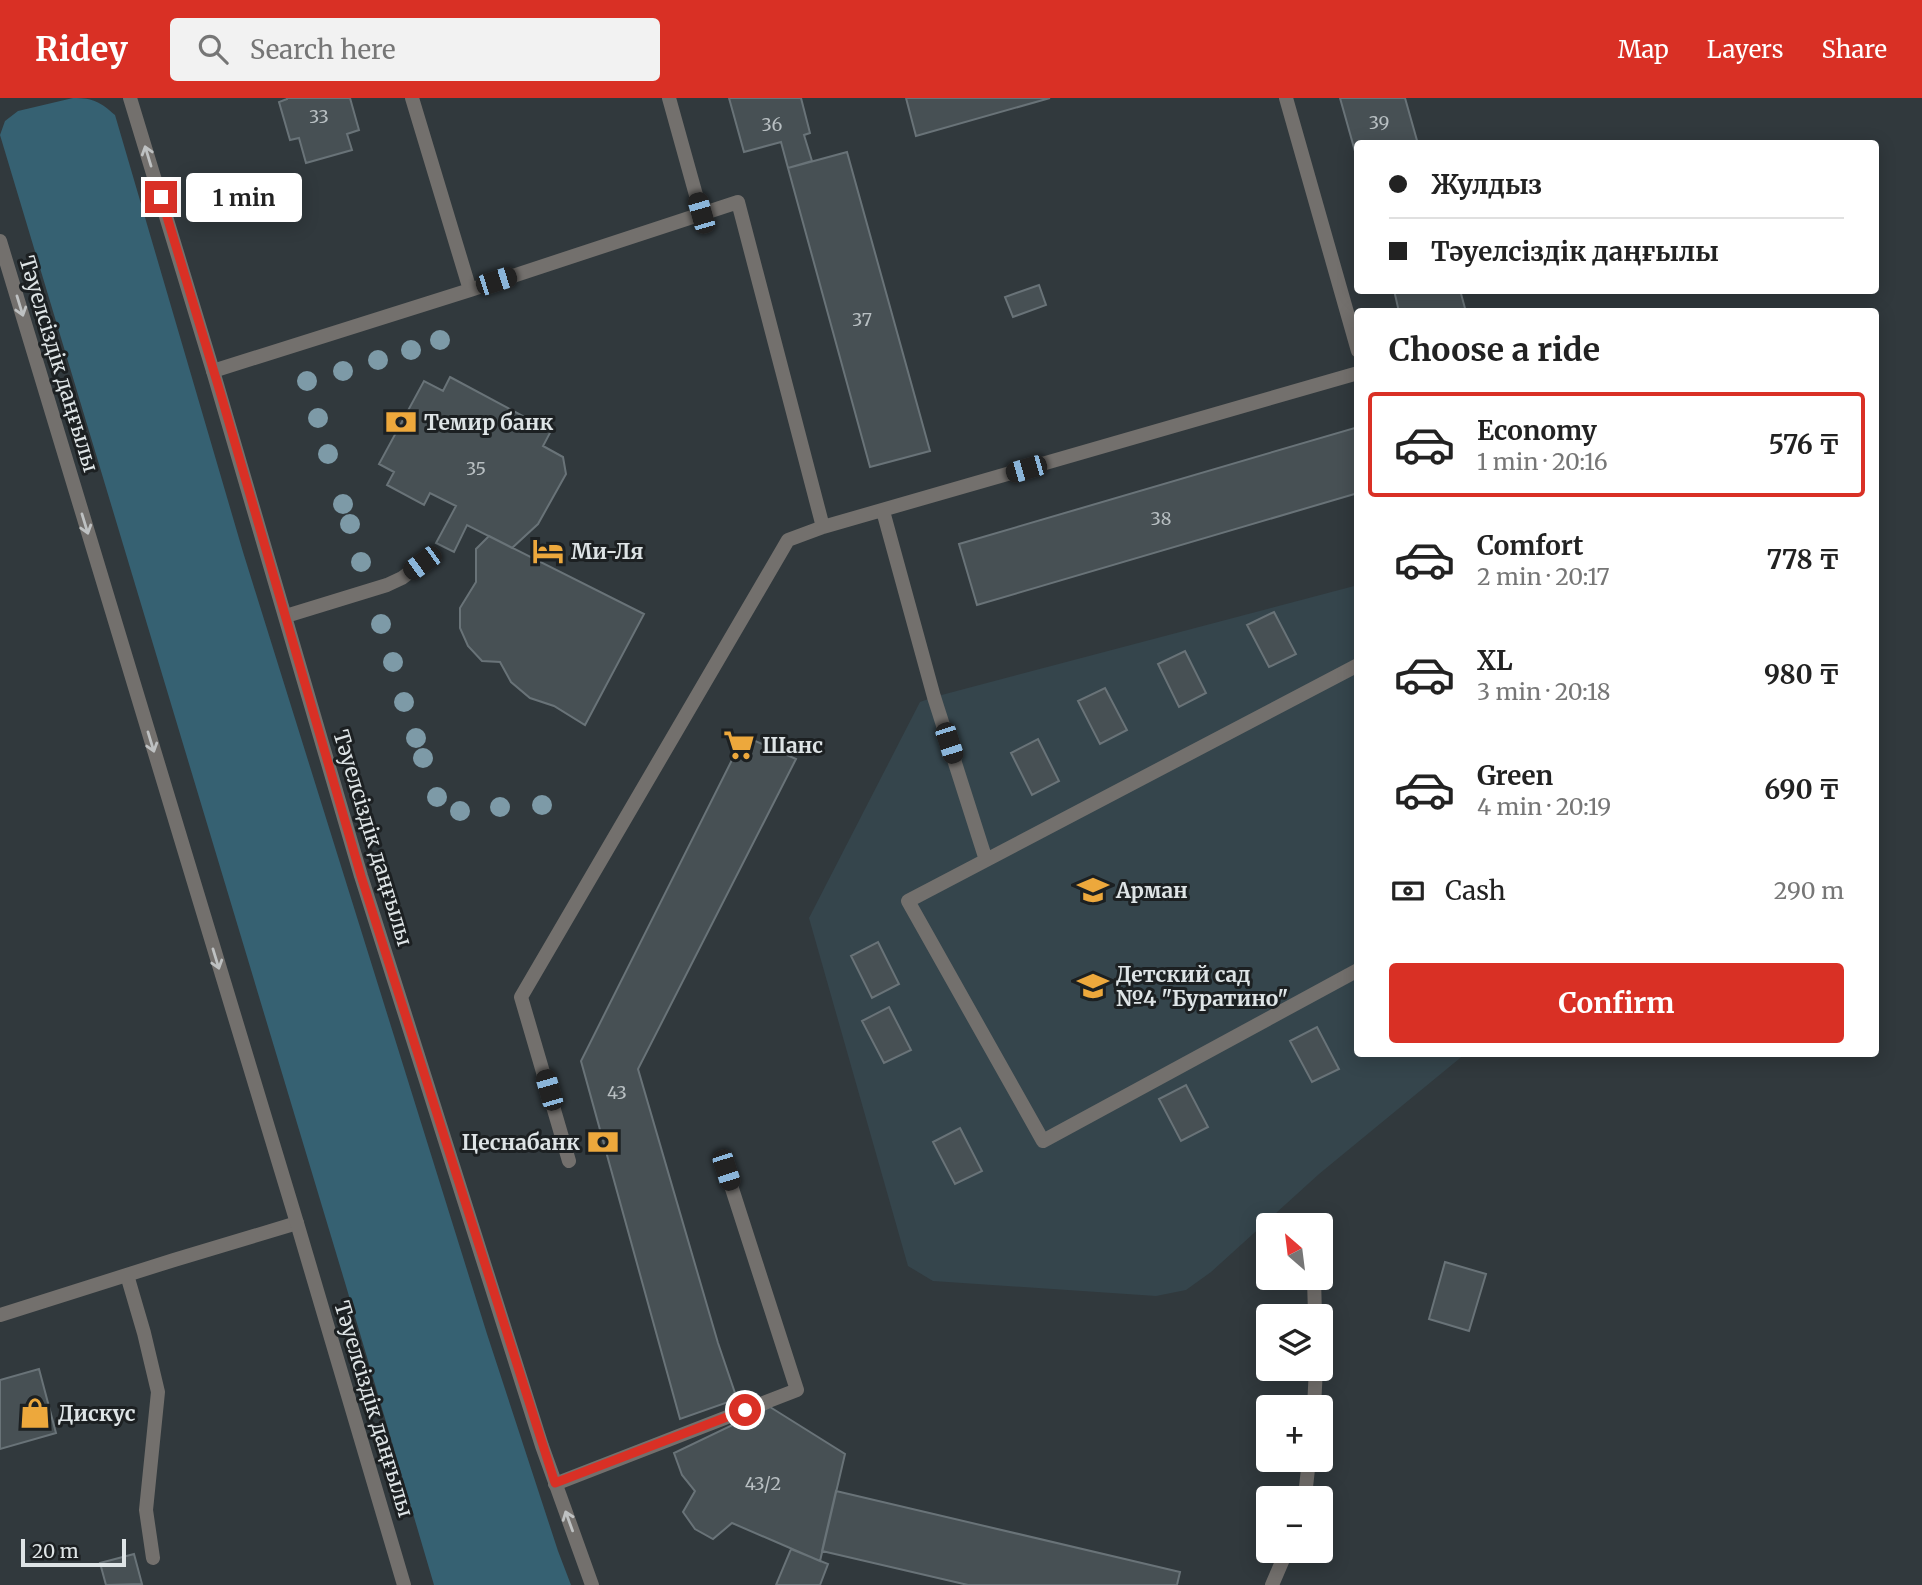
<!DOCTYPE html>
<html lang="en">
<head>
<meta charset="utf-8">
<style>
	:root { --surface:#fff; --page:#f2f2f2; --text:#222; --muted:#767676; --line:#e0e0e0; --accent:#d93025 }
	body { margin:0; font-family:Merriweather,serif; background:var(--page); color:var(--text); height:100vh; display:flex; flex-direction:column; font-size:26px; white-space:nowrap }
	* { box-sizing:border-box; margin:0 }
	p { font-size:23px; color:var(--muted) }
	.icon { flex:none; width:38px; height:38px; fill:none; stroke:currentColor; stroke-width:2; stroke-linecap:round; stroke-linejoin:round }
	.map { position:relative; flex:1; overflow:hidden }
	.panel { position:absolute; left:1354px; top:210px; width:525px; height:749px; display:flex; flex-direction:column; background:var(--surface); border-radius:7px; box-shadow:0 4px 18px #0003 }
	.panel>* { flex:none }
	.hud { position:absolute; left:1354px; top:42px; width:525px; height:154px; border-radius:7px; box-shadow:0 4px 18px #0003; display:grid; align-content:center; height:154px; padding:0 35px; background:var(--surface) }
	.needle { width:46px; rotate:332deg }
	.buttons { position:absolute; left:1256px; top:1115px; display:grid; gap:14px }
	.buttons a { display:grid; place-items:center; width:77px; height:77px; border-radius:7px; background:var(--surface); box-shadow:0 4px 18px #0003; font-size:35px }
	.scale { position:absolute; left:21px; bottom:18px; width:105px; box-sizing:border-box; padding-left:7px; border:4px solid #dee4e6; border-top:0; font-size:19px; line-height:24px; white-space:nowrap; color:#dee4e6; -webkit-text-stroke:5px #1c2022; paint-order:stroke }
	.end { position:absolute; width:32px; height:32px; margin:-16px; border:9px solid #d93025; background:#fff; box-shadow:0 0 0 4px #fff }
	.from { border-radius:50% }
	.bubble { position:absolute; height:49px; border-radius:7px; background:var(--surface); box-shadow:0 4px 18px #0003; font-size:23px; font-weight:700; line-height:49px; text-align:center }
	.car { position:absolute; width:21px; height:42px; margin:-21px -10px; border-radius:9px; box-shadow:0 0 5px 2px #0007; background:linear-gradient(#222 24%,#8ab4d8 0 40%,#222 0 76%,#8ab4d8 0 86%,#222 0) }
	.hud b { display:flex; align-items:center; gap:24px; height:66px; font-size:26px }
	.hud b+b { border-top:2px solid var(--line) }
	.hud i { width:18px; height:18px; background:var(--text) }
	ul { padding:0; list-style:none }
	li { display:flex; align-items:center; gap:21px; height:105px; margin:0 14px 10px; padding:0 21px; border:4px solid transparent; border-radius:7px }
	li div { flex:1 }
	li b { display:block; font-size:26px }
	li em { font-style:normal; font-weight:700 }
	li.on { border-color:var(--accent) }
	li>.icon { width:63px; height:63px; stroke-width:1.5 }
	h2 { padding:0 35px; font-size:32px; line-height:84px }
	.pay { display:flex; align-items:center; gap:18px; height:77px; padding:0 35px; font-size:26px }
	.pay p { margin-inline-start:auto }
	.action { display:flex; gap:14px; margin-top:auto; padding:14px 35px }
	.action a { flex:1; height:80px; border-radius:7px; background:var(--accent); color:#fff; font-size:28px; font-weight:700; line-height:80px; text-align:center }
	header { display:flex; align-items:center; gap:42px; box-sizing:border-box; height:98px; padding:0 35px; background:var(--accent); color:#fff }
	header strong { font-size:33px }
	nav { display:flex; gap:38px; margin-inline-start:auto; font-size:24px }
	.search { width:490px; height:63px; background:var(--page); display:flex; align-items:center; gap:18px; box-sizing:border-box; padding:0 24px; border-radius:7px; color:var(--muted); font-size:26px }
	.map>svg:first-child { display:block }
	.built { fill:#35454c }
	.green { fill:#366172 }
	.building { fill:#475054; stroke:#697378; stroke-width:2 }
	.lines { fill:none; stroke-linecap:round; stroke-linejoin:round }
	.service { stroke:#73706d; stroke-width:14 }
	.tertiary { stroke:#73706d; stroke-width:14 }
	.tree { fill:#7d9aa7 }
	.oneway { stroke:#bec1c2 }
	.route { stroke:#d93025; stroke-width:9 }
	.labels { text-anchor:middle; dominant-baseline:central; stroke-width:6; stroke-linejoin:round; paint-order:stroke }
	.number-label { font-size:18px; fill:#b8bfc2 }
	.street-label { font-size:21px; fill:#dee4e6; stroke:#1c2022 }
	.poi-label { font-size:21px; font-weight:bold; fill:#dee4e6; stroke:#1c2022; text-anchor:start }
</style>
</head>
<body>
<header>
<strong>Ridey</strong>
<div class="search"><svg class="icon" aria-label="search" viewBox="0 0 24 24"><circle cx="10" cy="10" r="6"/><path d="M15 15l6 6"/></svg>Search here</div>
<nav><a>Map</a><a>Layers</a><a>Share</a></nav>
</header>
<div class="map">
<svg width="1922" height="1487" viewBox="0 0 1922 1487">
	<rect width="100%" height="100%" fill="#31393d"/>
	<path class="built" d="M 1358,487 L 1358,956 L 1465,956 L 1319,1076 L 1211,1174 L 1186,1192 L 1156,1198 L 933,1183 L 908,1168 L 809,820 L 920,604 L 934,599 Z"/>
	<path class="green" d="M 73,0 C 94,0 100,4 115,17 L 243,454 L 487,1236 L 558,1453 L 571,1487 L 434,1487 L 346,1188 L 0,37 L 5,23 L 18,13 Z"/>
	<path class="building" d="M 287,0 L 350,0 L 359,32 L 347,36 L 352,52 L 306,65 L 299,40 L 290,42 L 279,4 L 287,1 Z
		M 729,0 L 801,0 L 810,35 L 804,37 L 812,63 L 788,70 L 781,44 L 744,54 Z
		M 906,0 L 1050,0 L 916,38 Z
		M 1340,0 L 1405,0 L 1418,46 L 1358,46 L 1358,64 Z
		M 847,54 L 930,353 L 870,369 L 788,70 Z
		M 1039,187 L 1046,207 L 1013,219 L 1005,199 Z
		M 1394,192 L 1460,192 L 1466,214 L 1399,214 Z
		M 450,279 L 551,333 L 543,348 L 563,359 L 566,376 L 538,426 L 512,450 L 467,427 L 454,454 L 436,445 L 456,408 L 430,395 L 424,407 L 387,387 L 394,374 L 379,366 L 424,283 L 443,293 Z
		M 1358,329 L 1358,395 L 977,507 L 959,446 Z
		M 489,438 L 644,516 L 585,627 L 554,608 L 530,600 L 511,584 L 500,564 L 482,563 L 468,548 L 460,530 L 460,510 L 476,484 L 476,451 Z
		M 1274,514 L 1296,556 L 1269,569 L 1247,527 Z
		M 1185,553 L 1206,595 L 1179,609 L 1158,566 Z
		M 1105,590 L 1127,632 L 1100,646 L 1078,603 Z
		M 744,638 L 796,661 L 638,971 L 718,1245 L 737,1301 L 680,1321 L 581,963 Z
		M 1038,641 L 1059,683 L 1032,697 L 1011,655 Z
		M 878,844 L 899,886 L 872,900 L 851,858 Z
		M 889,909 L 911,952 L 884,965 L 862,923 Z
		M 1317,929 L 1339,971 L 1312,984 L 1290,943 Z
		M 1186,987 L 1208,1029 L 1181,1043 L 1159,1001 Z
		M 960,1030 L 982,1073 L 955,1086 L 933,1044 Z
		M 1445,1164 L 1486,1176 L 1469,1233 L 1429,1221 Z
		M 39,1271 L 56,1335 L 0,1351 L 0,1282 Z
		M 770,1309 L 845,1356 L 820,1463 L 732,1425 L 713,1441 L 695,1431 L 683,1414 L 695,1393 L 682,1377 L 674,1355 Z
		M 836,1393 L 1180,1474 L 1177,1487 L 968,1487 L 822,1453 Z
		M 791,1451 L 828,1466 L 820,1487 L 776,1487 Z
		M 134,1456 L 142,1486 L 106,1487 L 100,1465 Z"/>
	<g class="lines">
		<path class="service" d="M 412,0 L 470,192
			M 669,0 L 701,115
			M 1286,0 L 1358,253
			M 213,273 L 470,192 L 738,104 L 823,429 L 1358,275
			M 883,413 L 934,599 L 986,762
			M 286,518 L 387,487 L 402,480 L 422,465
			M 1358,567 L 908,803 L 1043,1043 L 1358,872
			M 569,1063 L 521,899 L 788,442 L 823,429
			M 127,1177 L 144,1235 L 158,1294 L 146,1412 L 153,1460
			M 1314,1180 L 1315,1218
			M 0,1217 L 174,1162 L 297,1125
			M 1314,1309 L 1316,1270
			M 555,1386 L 797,1292 L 726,1072
			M 1303,1400 L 1306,1389 L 1309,1362
			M 1272,1487 L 1287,1452"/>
		<path class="tertiary" d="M 130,0 L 213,273 L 361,778 L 542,1348 L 592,1487
			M 0,143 L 297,1125 L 404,1487"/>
	</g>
	<g class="tree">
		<circle cx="440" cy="242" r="10"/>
		<circle cx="411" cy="252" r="10"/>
		<circle cx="378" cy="262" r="10"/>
		<circle cx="343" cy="273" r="10"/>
		<circle cx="307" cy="283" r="10"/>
		<circle cx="318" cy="320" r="10"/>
		<circle cx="328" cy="356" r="10"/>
		<circle cx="343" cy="406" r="10"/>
		<circle cx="350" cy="426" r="10"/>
		<circle cx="361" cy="464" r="10"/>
		<circle cx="381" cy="526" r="10"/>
		<circle cx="393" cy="564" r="10"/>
		<circle cx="404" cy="604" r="10"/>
		<circle cx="416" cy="640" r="10"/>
		<circle cx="423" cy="660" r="10"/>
		<circle cx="437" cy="699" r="10"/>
		<circle cx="542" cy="707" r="10"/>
		<circle cx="500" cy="709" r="10"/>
		<circle cx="460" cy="713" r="10"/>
	</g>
	<defs><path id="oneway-shaft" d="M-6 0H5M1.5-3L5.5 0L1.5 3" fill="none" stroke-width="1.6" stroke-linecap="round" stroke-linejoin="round" transform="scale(1.75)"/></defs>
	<g class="oneway">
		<use href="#oneway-shaft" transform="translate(148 58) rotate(-107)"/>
		<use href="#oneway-shaft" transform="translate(20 208) rotate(73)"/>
		<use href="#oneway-shaft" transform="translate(85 426) rotate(73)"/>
		<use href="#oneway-shaft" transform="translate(151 644) rotate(73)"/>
		<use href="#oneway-shaft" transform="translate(216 861) rotate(73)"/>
		<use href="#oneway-shaft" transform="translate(569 1423) rotate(-110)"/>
	</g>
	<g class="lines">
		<path class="route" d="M 161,99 L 221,297 L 361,778 L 555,1385 L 745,1312"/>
	</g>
	<defs>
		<symbol id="bank-bare" viewBox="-9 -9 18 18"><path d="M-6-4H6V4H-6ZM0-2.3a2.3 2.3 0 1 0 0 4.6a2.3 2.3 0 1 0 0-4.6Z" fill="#eda83c" stroke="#1c2022" stroke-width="2.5" paint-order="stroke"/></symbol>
		<symbol id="hotel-bare" viewBox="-9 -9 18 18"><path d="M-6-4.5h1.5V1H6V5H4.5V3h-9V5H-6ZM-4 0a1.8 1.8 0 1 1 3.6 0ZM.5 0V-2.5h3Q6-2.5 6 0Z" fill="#eda83c" stroke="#1c2022" stroke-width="2.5" paint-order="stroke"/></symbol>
		<symbol id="supermarket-bare" viewBox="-9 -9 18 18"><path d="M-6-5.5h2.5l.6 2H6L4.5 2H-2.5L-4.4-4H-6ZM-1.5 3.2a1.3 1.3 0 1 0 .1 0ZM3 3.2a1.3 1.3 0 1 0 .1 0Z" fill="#eda83c" stroke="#1c2022" stroke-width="2.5" paint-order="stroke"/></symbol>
		<symbol id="school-bare" viewBox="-9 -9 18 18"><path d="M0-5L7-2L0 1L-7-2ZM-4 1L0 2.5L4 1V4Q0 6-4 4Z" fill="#eda83c" stroke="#1c2022" stroke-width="2.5" paint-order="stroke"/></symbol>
		<symbol id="shop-bare" viewBox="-9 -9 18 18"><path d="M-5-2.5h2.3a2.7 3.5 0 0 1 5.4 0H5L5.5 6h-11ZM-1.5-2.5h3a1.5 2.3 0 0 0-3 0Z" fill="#eda83c" stroke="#1c2022" stroke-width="2.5" paint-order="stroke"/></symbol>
	</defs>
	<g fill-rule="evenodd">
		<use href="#bank-bare" x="379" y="302" width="44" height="44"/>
		<use href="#hotel-bare" x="526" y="431" width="44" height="44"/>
		<use href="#supermarket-bare" x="717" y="625" width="44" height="44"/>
		<use href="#school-bare" x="1071" y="770" width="44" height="44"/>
		<use href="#school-bare" x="1071" y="866" width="44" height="44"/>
		<use href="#bank-bare" x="581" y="1022" width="44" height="44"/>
		<use href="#shop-bare" x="13" y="1293" width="44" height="44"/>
	</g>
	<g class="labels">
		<g class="number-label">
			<text x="319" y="18">33</text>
			<text x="1379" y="24">39</text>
			<text x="772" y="26">36</text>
			<text x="862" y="221">37</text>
			<text x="476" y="370">35</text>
			<text x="1161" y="420">38</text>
			<text x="617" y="994">43</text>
			<text x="763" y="1385">43/2</text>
		</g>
		<g class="street-label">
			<text transform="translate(59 266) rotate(73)">Тәуелсіздік даңғылы</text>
			<text transform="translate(373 740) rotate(73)">Тәуелсіздік даңғылы</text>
			<text transform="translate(374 1311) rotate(73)">Тәуелсіздік даңғылы</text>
		</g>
		<g class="poi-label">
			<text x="424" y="324">Темир банк</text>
			<text x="571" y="453">Ми-Ля</text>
			<text x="762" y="647">Шанс</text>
			<text x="1116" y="792">Арман</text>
			<text x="1116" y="876">Детский сад<tspan x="1116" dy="24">№4 "Буратино"</tspan></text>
			<text x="580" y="1044" text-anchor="end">Цеснабанк</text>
			<text x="58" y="1315">Дискус</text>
		</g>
	</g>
</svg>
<div class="buttons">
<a><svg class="needle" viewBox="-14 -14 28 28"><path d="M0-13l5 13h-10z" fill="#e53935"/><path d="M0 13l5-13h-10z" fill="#767676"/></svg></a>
<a><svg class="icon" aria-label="layers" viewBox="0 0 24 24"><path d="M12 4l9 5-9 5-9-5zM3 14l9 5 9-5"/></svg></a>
<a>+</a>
<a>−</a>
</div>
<div class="scale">20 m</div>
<i class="end from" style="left:745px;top:1312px"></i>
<i class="end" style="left:161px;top:99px"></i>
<div class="bubble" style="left:186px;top:75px;width:116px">1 min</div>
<i class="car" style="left:701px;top:115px;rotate:344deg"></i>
<i class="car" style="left:496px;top:183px;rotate:72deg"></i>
<i class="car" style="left:1026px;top:371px;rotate:254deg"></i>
<i class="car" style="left:422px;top:465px;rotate:234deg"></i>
<i class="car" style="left:949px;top:645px;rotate:162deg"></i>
<i class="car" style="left:549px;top:992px;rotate:344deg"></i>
<i class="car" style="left:726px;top:1072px;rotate:162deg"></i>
<div class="hud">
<b><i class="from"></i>Жулдыз</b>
<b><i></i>Тәуелсіздік даңғылы</b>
</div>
<section class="panel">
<h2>Choose a ride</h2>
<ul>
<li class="on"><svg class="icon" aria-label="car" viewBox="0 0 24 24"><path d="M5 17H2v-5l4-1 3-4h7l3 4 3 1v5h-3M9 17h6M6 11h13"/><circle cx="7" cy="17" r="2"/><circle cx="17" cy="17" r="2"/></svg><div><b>Economy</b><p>1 min · 20:16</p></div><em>576 ₸</em></li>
<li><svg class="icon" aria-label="car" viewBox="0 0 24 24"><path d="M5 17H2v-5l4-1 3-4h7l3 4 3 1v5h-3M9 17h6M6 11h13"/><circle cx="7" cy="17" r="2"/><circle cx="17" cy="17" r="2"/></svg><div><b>Comfort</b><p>2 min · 20:17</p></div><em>778 ₸</em></li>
<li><svg class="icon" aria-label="car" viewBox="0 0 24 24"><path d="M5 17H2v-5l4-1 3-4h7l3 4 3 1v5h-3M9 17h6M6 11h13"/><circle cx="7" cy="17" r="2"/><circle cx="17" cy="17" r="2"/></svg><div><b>XL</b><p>3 min · 20:18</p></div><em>980 ₸</em></li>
<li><svg class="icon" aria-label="car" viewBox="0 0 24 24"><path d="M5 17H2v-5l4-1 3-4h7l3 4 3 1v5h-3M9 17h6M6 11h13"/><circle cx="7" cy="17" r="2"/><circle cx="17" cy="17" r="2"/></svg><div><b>Green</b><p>4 min · 20:19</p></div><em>690 ₸</em></li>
</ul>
<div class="pay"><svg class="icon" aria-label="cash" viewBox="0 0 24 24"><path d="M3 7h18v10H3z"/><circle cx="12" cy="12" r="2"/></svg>Cash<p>290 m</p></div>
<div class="action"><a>Confirm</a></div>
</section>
</div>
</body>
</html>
